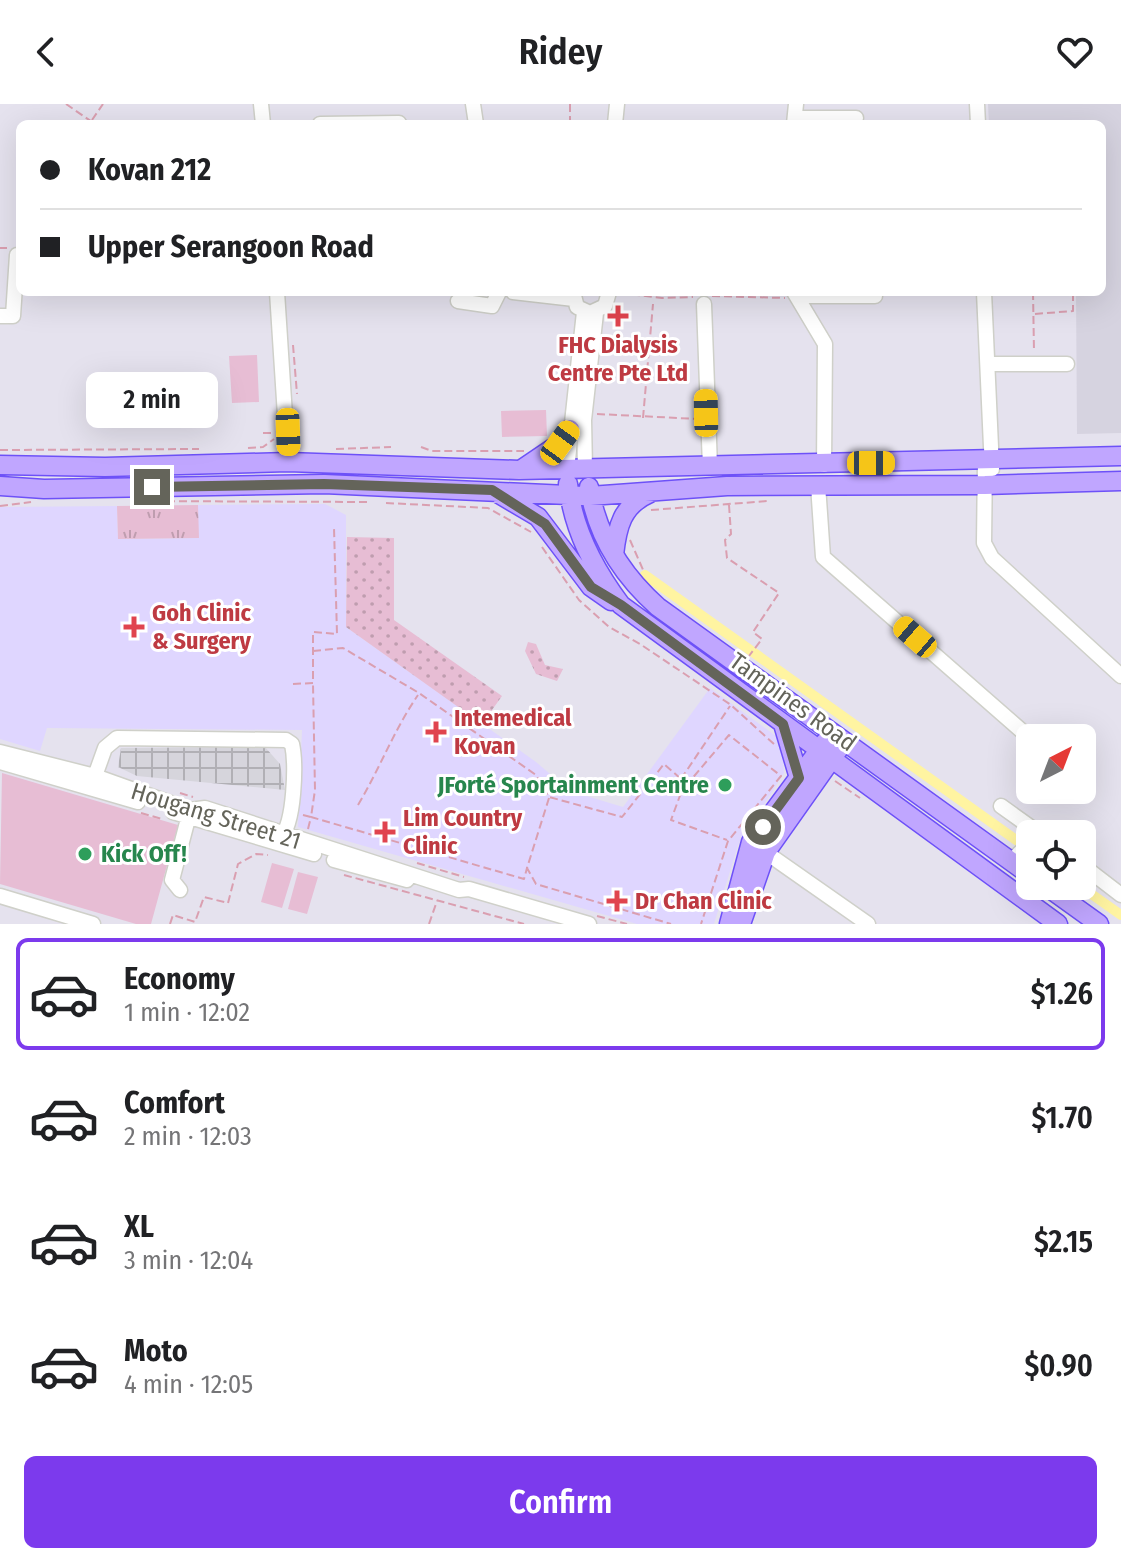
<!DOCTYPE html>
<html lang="en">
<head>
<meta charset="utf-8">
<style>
	:root { --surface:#fff; --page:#f6f6f6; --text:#202124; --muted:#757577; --line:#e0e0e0; --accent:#7c3aed }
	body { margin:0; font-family:"Fira Sans Condensed",sans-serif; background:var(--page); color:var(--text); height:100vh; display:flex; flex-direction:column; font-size:30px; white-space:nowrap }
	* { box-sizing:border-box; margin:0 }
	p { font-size:26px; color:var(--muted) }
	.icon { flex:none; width:44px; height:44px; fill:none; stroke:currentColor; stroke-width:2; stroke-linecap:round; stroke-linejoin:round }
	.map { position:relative; height:820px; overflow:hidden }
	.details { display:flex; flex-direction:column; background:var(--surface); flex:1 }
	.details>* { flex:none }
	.top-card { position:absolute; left:16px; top:16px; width:1090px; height:176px; border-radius:12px; box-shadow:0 8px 32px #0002; display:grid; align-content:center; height:176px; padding:0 24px; background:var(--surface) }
	.needle { width:52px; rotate:42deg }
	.buttons { position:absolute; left:1016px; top:620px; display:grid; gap:16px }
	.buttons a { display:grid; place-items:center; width:80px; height:80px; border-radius:12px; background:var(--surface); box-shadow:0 8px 32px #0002; font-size:40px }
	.end { position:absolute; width:36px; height:36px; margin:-18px; border:10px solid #64645a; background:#fff; box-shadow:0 0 0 4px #fff }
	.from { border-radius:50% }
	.bubble { position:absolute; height:56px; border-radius:12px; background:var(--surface); box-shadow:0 8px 32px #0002; font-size:26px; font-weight:600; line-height:56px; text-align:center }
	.car { position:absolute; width:24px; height:48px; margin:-24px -12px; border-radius:10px; box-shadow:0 0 6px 2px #0007; background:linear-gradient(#f5c518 24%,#345 0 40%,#f5c518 0 76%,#345 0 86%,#f5c518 0) }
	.top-card b { display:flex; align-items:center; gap:28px; height:76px; font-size:30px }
	.top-card b+b { border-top:2px solid var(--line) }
	.top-card i { width:20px; height:20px; background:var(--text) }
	ul { padding:14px 0 0; list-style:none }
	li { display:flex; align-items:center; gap:24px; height:112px; margin:0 16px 12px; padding:0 8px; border:4px solid transparent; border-radius:12px }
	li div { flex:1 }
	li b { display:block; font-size:30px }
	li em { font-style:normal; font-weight:600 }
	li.on { border-color:var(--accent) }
	li>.icon { width:72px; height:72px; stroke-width:1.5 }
	.primary-button { display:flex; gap:16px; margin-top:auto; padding:16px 24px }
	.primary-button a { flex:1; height:92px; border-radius:12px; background:var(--accent); color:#fff; font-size:32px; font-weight:600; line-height:92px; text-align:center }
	header { display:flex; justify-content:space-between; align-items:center; height:104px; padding:0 24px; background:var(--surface); font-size:36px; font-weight:600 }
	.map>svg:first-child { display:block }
	.commercial { fill:#dfd6ff }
	.industrial { fill:url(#industrial-grid) }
	.education { fill:#d6d3e0 }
	.grass { fill:url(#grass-tufts) }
	.park { fill:url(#park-dots) }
	.garden { fill:#e7bdd4 }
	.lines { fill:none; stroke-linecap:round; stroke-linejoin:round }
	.canal { stroke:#fff4a1; stroke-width:10 }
	.minor-casing { stroke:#cfd0c9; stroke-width:17 }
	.major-casing { stroke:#6d51f8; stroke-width:21 }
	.path { stroke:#da9fb0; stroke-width:2; stroke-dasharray:8 4; stroke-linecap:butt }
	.minor { stroke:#fff; stroke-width:14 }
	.major { stroke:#c0a6ff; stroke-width:18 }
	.route { stroke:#64645a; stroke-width:10 }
	.health-dot { fill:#e0444e; stroke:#fff; stroke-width:3 }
	.leisure-dot { fill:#2e9e5b; stroke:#fff; stroke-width:3 }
	.labels { text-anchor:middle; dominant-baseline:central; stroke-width:6; stroke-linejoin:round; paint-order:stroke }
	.health-label { font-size:24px; font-weight:bold; fill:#be3a42; stroke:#fff; text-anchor:start }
	.street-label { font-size:24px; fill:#64645a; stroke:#fff }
	.leisure-label { font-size:24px; font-weight:bold; fill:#27864d; stroke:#fff; text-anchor:end }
</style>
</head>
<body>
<header><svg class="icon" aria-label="back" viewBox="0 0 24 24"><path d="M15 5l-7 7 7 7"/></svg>Ridey<svg class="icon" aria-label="heart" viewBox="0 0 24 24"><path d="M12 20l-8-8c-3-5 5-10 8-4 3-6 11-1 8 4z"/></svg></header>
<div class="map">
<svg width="1121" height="820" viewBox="0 0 1121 820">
	<defs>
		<pattern id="industrial-grid" width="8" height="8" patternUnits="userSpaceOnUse" patternTransform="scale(2)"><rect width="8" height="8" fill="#d6d5dc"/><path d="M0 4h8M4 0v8" fill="none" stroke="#b1b0b5"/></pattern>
		<pattern id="grass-tufts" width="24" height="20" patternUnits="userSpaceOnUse" patternTransform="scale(2)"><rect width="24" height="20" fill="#e7bdd4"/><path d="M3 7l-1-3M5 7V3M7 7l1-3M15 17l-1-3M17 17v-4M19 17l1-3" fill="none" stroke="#bf9daf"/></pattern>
		<pattern id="park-dots" width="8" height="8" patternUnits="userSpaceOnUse" patternTransform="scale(2)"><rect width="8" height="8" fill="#e7bdd4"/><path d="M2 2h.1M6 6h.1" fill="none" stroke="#bf9daf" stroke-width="1.8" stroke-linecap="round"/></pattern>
	</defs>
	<rect width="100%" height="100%" fill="#e5e2ee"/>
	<path class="commercial" d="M 325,400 L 346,411 L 346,523 L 536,658 L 570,687 L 623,703 L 710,584 L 776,632 L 783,652 L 784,669 L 738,741 L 714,820 L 637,820 L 298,723 L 302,626 L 47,624 L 40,647 L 0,635 L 0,403 L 117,402 L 118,435 L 198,434 L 198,401 Z"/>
	<path class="industrial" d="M 265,643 L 280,660 L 285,686 L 137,672 L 118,663 L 121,644 Z"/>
	<path class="education" d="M 988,0 L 1121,0 L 1121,329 L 1077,330 L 1076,188 L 1102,188 L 1102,20 L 989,20 Z"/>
	<path class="grass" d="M 198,401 L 199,434 L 118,435 L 117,402 Z"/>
	<path class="park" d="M 347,433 L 394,434 L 394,516 L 502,592 L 482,620 L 346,523 Z
		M 528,538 L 536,540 L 545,561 L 563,565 L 557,577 L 536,570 L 525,547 Z"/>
	<path class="garden" d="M 257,251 L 259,298 L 232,299 L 229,252 Z
		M 153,289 L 169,289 L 169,324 L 153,324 Z
		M 131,290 L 147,290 L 147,324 L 131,324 Z
		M 546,306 L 547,332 L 502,333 L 501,307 Z
		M 2,669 L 178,721 L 151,820 L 136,820 L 0,780 Z
		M 272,759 L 294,765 L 282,804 L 261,798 Z
		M 298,768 L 318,773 L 307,810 L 288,805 Z"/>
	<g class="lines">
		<path class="canal" d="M 645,471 L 1030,746
			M 1080,782 L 1121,811"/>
		<defs>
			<path id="minor" d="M 261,0 L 263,20
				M 473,0 L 476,20
				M 977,0 L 978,20
				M 795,14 L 856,14
				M 320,20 L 399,19
				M 615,20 L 617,0
				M 794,20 L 796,0
				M 277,188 L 288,358
				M 513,188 L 574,195
				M 573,188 L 577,203 L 590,209 L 605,202 L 609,188
				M 794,188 L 825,240 L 824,361
				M 984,188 L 992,365
				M 797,192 L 875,192
				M 458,197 L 492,202 L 499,188
				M 704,200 L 710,363
				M 0,212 L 13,212 L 17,151
				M 988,260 L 1067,260
				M 985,357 L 984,439 L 992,454 L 1121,572
				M 567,365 L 584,208
				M 585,365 L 584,316 L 596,209
				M 818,381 L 823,453 L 1023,628
				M 0,648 L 95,672 L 190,706 L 205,704 L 459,786 L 469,785 L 589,820
				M 0,658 L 138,698
				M 99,679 L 95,672 L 105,644 L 117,634 L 286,636 L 292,640 C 296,659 295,720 280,734
				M 1001,702 L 1040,730
				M 173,708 L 314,750
				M 758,743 L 868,820
				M 334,756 L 407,776
				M 1011,757 L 1030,739
				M 1082,761 L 1121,791
				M 180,786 L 172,776 L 190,707
				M 0,792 L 93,820"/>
			<path id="major" d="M 0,361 L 105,363 L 288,358 L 519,366 L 1121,352
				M 522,365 L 556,342 L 570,325
				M 568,380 C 573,426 594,465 621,501 L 1058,820
				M 0,382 L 44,385 L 324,380 L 590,392 L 727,382 L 985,381 L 1121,377
				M 589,383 C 597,432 622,471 658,503 L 1030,771
				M 499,390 L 538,413 L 591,483 L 611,497
				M 614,451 C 617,423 622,401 650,389
				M 783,620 L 799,674
				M 1046,782 L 1099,820
				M 729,820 L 751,738 L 825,638
				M 741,820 L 766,748 L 838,646"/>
		</defs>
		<use href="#minor" class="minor-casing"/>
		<use href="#major" class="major-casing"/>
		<path class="path" d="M 66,0 L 95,20
			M 92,16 L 103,0
			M 570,20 L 570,0
			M 0,144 L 7,144
			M 1033,188 L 1034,247
			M 620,189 L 662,194 L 693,193
			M 712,192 L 785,194
			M 1035,210 L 1073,207 L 1073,188
			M 293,241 L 297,290
			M 597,310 L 698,315
			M 643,314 L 653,200
			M 263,329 L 274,329
			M 421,343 L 432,347 L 524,347
			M 248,344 L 263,343 L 274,335
			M 336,345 L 391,343
			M 0,346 L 199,345
			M 131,397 L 368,398 L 368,395
			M 386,399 L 488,404 L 531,428
			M 729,401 L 731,430 L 725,436 L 727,454 L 779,489 L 753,528 L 762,535 L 749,552
			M 0,402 L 31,398
			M 651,406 L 768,397
			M 630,436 L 644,468
			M 542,443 L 579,496 L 609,523 L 640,540 L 731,601 L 775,641
			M 313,547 L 343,544 L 419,589 L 536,671 L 549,693 L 622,713 L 664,660 L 681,675 L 690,677 L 729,631 L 781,672 L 728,737 L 701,820
			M 293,580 L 313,579 L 313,528 L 337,530 L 334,424
			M 681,675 L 730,602
			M 835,677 L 860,694
			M 685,678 L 671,716 L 727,736
			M 180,689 L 193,693
			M 549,694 L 527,764 L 536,780 L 671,820
			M 358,701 C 380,664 394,626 418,591
			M 141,709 L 162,715
			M 303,711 L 311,713 L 315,686 L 313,580
			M 308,725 L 311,713 L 524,775 L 527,764
			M 417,759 L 464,773
			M 344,771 L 524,820
			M 597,812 L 627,820
			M 170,820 L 173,811 L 195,818 L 204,793 L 228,799 L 238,760 L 256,750 L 268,751
			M 429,820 L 437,797"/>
		<use href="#minor" class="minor"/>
		<use href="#major" class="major"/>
	</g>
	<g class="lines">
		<path class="route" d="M 152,383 L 324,380 L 492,386 L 545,420 L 591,483 L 621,501 L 783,620 L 799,674 L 763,723"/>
	</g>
	<g class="health-dot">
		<path d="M614 200h8v8h8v8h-8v8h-8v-8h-8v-8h8z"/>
		<path d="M130 511h8v8h8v8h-8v8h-8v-8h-8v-8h8z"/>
		<path d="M432 616h8v8h8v8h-8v8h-8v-8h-8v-8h8z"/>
		<path d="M381 716h8v8h8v8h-8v8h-8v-8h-8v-8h8z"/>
		<path d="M613 785h8v8h8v8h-8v8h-8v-8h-8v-8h8z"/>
	</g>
	<g class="leisure-dot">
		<circle cx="725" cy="681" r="8"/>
		<circle cx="85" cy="750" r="8"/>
	</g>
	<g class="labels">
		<g class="health-label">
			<text x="618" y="241" text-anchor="middle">FHC Dialysis<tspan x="618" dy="28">Centre Pte Ltd</tspan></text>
			<text x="152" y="509">Goh Clinic<tspan x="152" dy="28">&amp; Surgery</tspan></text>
			<text x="454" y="614">Intemedical<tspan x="454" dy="28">Kovan</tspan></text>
			<text x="403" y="714">Lim Country<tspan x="403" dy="28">Clinic</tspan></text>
			<text x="635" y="797">Dr Chan Clinic</text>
		</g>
		<g class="street-label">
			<text transform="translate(793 598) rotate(36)">Tampines Road</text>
			<text transform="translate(216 712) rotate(17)">Hougang Street 21</text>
		</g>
		<g class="leisure-label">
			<text x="709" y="681">JForté Sportainment Centre</text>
			<text x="101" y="750" text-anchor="start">Kick Off!</text>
		</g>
	</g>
</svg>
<div class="buttons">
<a><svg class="needle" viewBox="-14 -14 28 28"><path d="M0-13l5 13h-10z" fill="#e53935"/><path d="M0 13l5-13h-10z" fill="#757577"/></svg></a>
<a><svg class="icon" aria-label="locate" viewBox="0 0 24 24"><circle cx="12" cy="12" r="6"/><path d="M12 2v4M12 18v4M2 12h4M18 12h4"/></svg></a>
</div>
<i class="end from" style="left:763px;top:723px"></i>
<i class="end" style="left:152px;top:383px"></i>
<div class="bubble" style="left:86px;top:268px;width:132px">2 min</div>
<i class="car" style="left:706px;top:309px;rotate:359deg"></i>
<i class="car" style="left:288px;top:328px;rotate:178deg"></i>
<i class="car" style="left:560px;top:339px;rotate:36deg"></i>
<i class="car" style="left:871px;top:359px;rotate:90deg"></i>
<i class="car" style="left:915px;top:533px;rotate:311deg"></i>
<div class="top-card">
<b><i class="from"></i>Kovan 212</b>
<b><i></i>Upper Serangoon Road</b>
</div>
</div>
<section class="details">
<ul>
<li class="on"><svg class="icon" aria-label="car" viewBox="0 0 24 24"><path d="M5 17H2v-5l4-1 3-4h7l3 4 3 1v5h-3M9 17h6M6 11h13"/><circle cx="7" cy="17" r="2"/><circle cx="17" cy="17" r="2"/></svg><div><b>Economy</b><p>1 min · 12:02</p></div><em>$1.26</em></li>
<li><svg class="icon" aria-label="car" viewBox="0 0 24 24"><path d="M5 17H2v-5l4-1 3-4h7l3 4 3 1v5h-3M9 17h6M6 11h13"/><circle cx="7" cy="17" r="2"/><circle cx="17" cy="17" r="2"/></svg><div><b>Comfort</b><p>2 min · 12:03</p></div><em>$1.70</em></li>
<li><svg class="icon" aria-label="car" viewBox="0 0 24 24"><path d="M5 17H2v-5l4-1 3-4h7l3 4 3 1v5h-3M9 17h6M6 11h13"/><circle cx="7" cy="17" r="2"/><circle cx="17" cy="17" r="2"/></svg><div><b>XL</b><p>3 min · 12:04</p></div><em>$2.15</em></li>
<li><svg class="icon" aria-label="car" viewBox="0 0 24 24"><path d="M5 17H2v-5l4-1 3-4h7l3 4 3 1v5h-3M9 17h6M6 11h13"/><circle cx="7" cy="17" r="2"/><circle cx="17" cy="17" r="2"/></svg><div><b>Moto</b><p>4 min · 12:05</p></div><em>$0.90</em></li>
</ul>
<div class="primary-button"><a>Confirm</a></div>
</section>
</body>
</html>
